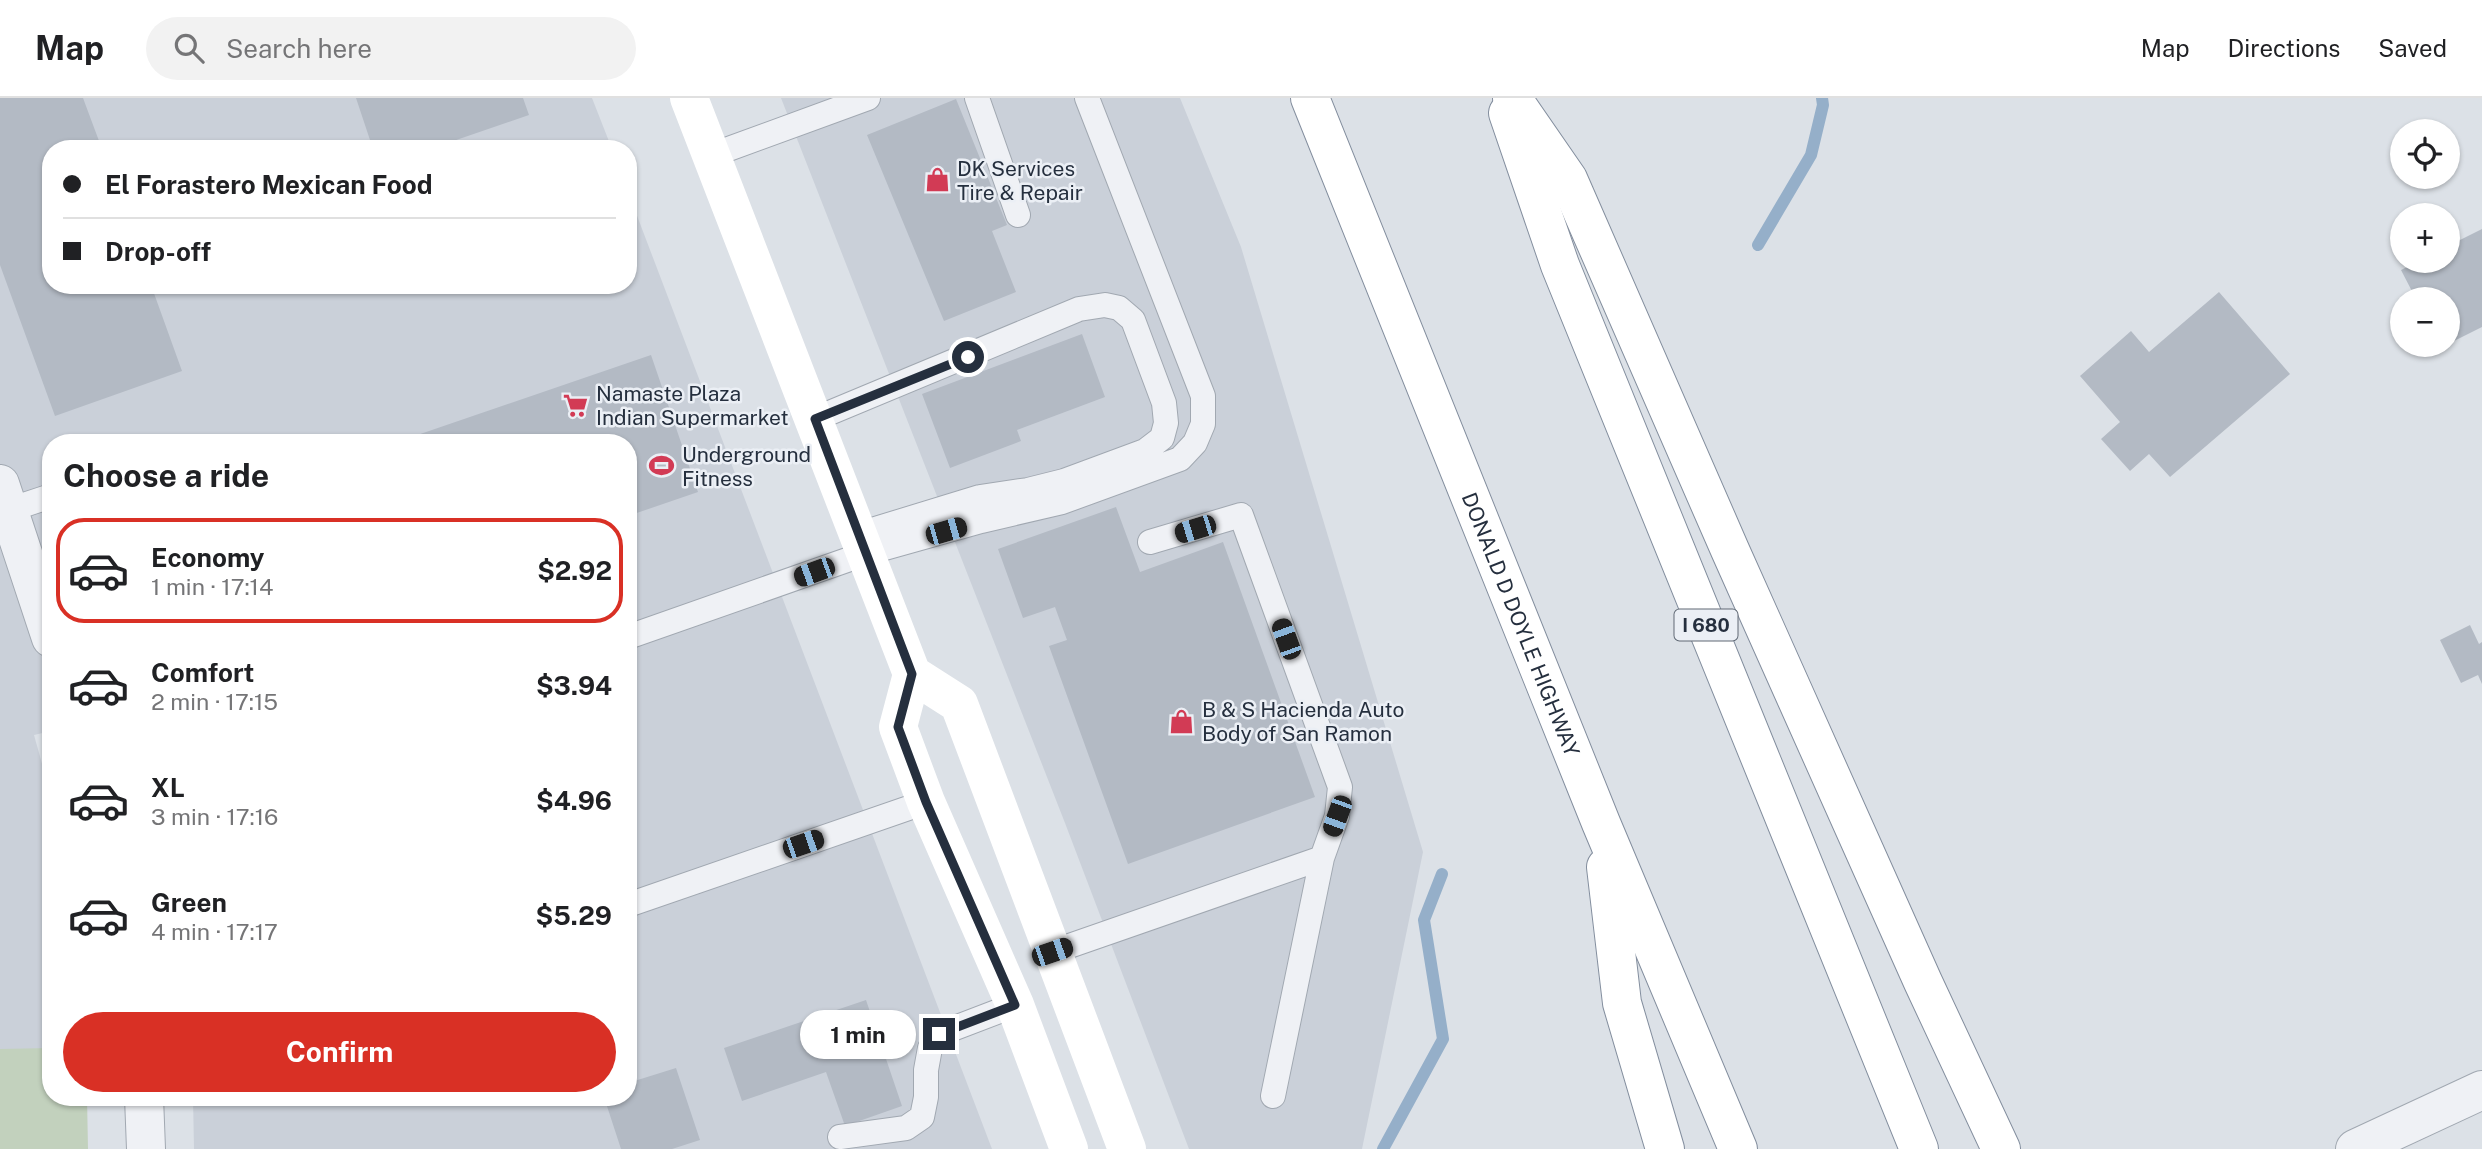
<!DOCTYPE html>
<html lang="en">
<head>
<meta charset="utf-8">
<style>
	:root { --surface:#fff; --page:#f2f2f2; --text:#202124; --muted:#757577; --line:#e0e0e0; --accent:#d93025 }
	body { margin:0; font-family:"Public Sans",sans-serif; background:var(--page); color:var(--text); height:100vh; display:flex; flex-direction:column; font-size:26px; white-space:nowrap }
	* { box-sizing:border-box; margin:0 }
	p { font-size:23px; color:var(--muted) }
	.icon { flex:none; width:38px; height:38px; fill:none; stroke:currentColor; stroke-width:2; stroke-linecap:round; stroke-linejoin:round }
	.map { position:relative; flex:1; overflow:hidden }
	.side { position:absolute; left:42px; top:336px; width:595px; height:672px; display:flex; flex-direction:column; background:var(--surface); border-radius:28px; box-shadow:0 2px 5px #0004 }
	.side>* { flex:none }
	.top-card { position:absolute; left:42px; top:42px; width:595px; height:154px; border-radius:28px; box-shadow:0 2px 5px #0004; display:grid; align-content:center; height:154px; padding:0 21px; background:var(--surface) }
	.controls { position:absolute; left:2390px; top:21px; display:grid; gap:14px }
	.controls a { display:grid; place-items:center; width:70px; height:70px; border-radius:50%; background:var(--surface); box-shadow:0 2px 5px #0004; font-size:35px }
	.end { position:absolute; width:32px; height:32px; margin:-16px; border:9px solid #252f3e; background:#fff; box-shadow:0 0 0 4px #fff }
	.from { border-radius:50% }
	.bubble { position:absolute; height:49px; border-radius:24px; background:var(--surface); box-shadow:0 2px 5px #0004; font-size:23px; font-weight:700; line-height:49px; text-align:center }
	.car { position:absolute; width:21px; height:42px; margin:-21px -10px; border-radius:9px; box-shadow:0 0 5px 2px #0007; background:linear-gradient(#222 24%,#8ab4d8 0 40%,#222 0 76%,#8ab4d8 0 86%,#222 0) }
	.top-card b { display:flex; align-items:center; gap:24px; height:66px; font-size:26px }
	.top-card b+b { border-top:2px solid var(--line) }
	.top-card i { width:18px; height:18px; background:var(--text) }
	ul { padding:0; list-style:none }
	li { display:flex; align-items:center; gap:21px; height:105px; margin:0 14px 10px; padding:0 7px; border:4px solid transparent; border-radius:28px }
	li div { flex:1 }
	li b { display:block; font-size:26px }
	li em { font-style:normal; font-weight:700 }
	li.current { border-color:var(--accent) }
	li>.icon { width:63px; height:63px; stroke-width:1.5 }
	h2 { padding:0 21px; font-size:32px; line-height:84px }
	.action { display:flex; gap:14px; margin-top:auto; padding:14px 21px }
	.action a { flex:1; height:80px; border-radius:42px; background:var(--accent); color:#fff; font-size:28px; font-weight:700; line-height:80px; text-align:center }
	header { display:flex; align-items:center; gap:42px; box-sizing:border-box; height:98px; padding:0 35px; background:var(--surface); border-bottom:2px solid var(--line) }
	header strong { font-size:33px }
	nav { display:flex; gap:38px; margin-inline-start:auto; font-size:24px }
	.search { width:490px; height:63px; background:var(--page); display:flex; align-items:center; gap:18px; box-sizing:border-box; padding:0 24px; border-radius:38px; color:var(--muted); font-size:26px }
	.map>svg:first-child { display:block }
	.built { fill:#cad0d9 }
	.green { fill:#c2d1bd }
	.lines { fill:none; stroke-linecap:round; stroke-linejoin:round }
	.stream { stroke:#95afc9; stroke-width:12 }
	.building { fill:#b3bac4 }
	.service-casing { stroke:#a1a8b1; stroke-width:26 }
	.tertiary-casing { stroke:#a1a8b1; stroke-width:40 }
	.motorway-casing { stroke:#838e9e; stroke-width:40 }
	.service { stroke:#eff1f5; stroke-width:24 }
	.tertiary { stroke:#eff1f5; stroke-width:38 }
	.secondary { stroke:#fff; stroke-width:38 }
	.motorway { stroke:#fff; stroke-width:38 }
	.route { stroke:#252f3e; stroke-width:9 }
	.labels { text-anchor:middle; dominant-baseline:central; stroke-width:5; stroke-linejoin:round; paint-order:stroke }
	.shield { fill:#ebeff5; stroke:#606975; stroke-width:2 }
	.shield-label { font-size:19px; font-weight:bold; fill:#252f3e }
	.poi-label { font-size:21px; fill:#252f3e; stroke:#ebeff5; text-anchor:start }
	.street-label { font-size:21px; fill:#252f3e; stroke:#ebeff5 }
</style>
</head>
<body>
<header>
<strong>Map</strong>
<div class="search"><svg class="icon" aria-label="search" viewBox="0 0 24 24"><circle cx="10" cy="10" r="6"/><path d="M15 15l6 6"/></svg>Search here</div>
<nav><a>Map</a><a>Directions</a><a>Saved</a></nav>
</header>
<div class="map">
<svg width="2482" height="1051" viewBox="0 0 2482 1051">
	<rect width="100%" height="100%" fill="#dce1e7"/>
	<path class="built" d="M 0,0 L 592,0 L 612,51 L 51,51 L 51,187 L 628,187 L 628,94 L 992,1051 L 194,1051 L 193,999 L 628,999 L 628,345 L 51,345 L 51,633 L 34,637 L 51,698 L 51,999 L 0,1051 Z
		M 781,0 L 1180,0 L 1241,149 L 1423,754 L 1362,1051 L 1189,1051 L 1065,725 Z"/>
	<path class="green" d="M 51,950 L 51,999 L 87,999 L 88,1051 L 0,1051 L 0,951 Z"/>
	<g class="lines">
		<path class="stream" d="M 1758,147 L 1811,57 L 1823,7 L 1822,0
			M 1383,1051 L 1443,941 L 1424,822 L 1442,776"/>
	</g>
	<path class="building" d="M 0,0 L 83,0 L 102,51 L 51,51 L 51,187 L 151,187 L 182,273 L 55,318 L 0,167 Z
		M 356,0 L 523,0 L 529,17 L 430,51 L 373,51 Z
		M 956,1 L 1007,127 L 992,133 L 1016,194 L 944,223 L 867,37 Z
		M 2482,131 L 2482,229 L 2448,246 L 2448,201 L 2416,201 L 2401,172 L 2419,163 L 2448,163 L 2448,148 Z
		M 2219,194 L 2290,276 L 2170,379 L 2149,356 L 2130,373 L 2101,341 L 2120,324 L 2080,278 L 2131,233 L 2149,254 Z
		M 1082,236 L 1105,299 L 1017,332 L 1021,343 L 950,370 L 922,296 Z
		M 651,257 L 698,394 L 628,418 L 628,345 L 394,345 Z
		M 1116,409 L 1140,474 L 1223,444 L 1315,699 L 1128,766 L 1049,548 L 1067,542 L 1055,509 L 1023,520 L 998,451 Z
		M 2470,527 L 2479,546 L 2482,544 L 2482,586 L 2478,577 L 2461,585 L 2440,542 Z
		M 866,902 L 902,1008 L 845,1028 L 826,974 L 742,1003 L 724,950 Z
		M 676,970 L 700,1042 L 672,1051 L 621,1051 L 604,999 L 628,999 L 628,985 Z"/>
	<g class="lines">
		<defs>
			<path id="service" d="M 977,0 L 1018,117
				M 712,57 L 868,0
				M 815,321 L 1079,211 L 1105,207 L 1119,210 L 1133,222 L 1164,305 L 1166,325 L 1162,340 L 1145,353 L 1064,383 L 1028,392 L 980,399 L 859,436
				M 0,415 L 51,398
				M 628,539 L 867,455 L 981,423 L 1062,404 L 1180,361 L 1195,345 L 1203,326 L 1203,298 L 1087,0
				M 628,807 L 926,704
				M 1052,854 L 1322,760 L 1337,718 L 1340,689 L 1241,417 L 1150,444
				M 1273,998 L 1322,760
				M 840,1039 L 906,1030 L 922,1019 L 926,999 L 926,972 L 930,950 L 939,936 L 1015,907"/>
			<path id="tertiary" d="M 0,386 L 51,540
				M 144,999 L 146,1051
				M 2355,1051 L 2482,992"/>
			<g id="motorway">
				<path id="s1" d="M 1310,0 L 1601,725 L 1738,1051"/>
				<path d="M 1512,0 L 1568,81 L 1730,452 L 1923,884 L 2001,1051"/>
				<path d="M 1508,15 L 1560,167 L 1919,1051"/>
				<path d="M 1606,769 L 1622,905 L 1665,1051"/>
			</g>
		</defs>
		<use href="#service" class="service-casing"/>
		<use href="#tertiary" class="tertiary-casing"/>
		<use href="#motorway" class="motorway-casing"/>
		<use href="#service" class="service"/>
		<use href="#tertiary" class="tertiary"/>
		<path class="secondary" d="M 689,0 L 912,576 L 898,629 L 926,704 L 1015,907 L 1069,1051
			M 912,576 L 959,606 L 1127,1051"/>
		<use href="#motorway" class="motorway"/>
	</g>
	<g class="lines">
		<path class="route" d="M 939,936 L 1015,907 L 926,704 L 898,629 L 912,576 L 815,321 L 968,259"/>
	</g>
	<defs>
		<symbol id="shop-bare" viewBox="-9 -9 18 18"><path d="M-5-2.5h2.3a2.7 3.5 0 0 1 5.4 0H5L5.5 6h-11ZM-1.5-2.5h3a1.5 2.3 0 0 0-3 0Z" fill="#d23b55" stroke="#ebeff5" stroke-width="2.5" paint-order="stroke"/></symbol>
		<symbol id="supermarket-bare" viewBox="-9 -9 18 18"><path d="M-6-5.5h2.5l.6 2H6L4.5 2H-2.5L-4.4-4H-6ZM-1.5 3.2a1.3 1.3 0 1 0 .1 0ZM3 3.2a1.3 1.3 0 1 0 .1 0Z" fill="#d23b55" stroke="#ebeff5" stroke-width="2.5" paint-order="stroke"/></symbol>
		<symbol id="stadium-bare" viewBox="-9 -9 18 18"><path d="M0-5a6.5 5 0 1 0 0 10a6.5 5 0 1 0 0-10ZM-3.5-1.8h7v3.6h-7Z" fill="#d23b55" stroke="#ebeff5" stroke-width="2.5" paint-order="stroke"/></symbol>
	</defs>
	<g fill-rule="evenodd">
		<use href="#shop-bare" x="920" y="64" width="35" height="35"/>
		<use href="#supermarket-bare" x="558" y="290" width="35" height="35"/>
		<use href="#stadium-bare" x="644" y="350" width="35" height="35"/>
		<use href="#shop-bare" x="1164" y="606" width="35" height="35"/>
	</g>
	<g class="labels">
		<rect class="shield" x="1674.5" y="511.5" width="63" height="31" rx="5"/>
		<g class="shield-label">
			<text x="1706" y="527">I 680</text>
		</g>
		<g class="poi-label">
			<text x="957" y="70">DK Services<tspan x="957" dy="24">Tire &amp; Repair</tspan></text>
			<text x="596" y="295">Namaste Plaza<tspan x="596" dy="24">Indian Supermarket</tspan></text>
			<text x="682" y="356">Underground<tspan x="682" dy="24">Fitness</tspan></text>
			<text x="1202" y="611">B &amp; S Hacienda Auto<tspan x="1202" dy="24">Body of San Ramon</tspan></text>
		</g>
		<g class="street-label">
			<text stroke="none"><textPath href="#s1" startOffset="567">DONALD D DOYLE HIGHWAY</textPath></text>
		</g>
	</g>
</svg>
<div class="controls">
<a><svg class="icon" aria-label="locate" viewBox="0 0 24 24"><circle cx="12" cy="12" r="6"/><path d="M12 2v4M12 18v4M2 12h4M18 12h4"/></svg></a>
<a>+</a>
<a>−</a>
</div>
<i class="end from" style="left:968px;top:259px"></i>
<i class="end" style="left:939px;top:936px"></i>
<div class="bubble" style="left:800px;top:912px;width:116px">1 min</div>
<i class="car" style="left:1195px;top:431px;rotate:253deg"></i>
<i class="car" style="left:946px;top:433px;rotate:74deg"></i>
<i class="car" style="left:814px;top:474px;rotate:250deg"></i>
<i class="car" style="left:1286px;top:541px;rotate:340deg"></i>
<i class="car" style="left:1337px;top:718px;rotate:200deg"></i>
<i class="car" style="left:803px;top:746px;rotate:71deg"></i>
<i class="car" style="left:1052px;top:854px;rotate:71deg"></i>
<div class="top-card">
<b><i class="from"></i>El Forastero Mexican Food</b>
<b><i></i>Drop-off</b>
</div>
<section class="side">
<h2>Choose a ride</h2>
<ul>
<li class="current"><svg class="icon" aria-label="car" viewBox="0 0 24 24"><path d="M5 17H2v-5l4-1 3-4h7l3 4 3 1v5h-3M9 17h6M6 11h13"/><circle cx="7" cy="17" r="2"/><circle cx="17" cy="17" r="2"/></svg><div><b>Economy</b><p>1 min · 17:14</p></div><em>$2.92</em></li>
<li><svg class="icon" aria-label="car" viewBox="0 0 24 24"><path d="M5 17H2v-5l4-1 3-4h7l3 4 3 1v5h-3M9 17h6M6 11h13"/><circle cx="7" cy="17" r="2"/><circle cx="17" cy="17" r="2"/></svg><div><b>Comfort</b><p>2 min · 17:15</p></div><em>$3.94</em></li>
<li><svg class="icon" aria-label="car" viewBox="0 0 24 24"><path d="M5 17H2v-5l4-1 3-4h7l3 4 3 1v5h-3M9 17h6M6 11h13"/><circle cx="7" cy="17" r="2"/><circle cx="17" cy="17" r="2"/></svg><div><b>XL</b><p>3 min · 17:16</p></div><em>$4.96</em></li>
<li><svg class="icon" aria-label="car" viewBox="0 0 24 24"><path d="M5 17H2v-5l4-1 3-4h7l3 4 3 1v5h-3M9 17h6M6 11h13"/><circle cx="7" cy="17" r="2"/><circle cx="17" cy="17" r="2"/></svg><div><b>Green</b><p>4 min · 17:17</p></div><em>$5.29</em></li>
</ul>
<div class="action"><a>Confirm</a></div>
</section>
</div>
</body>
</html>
